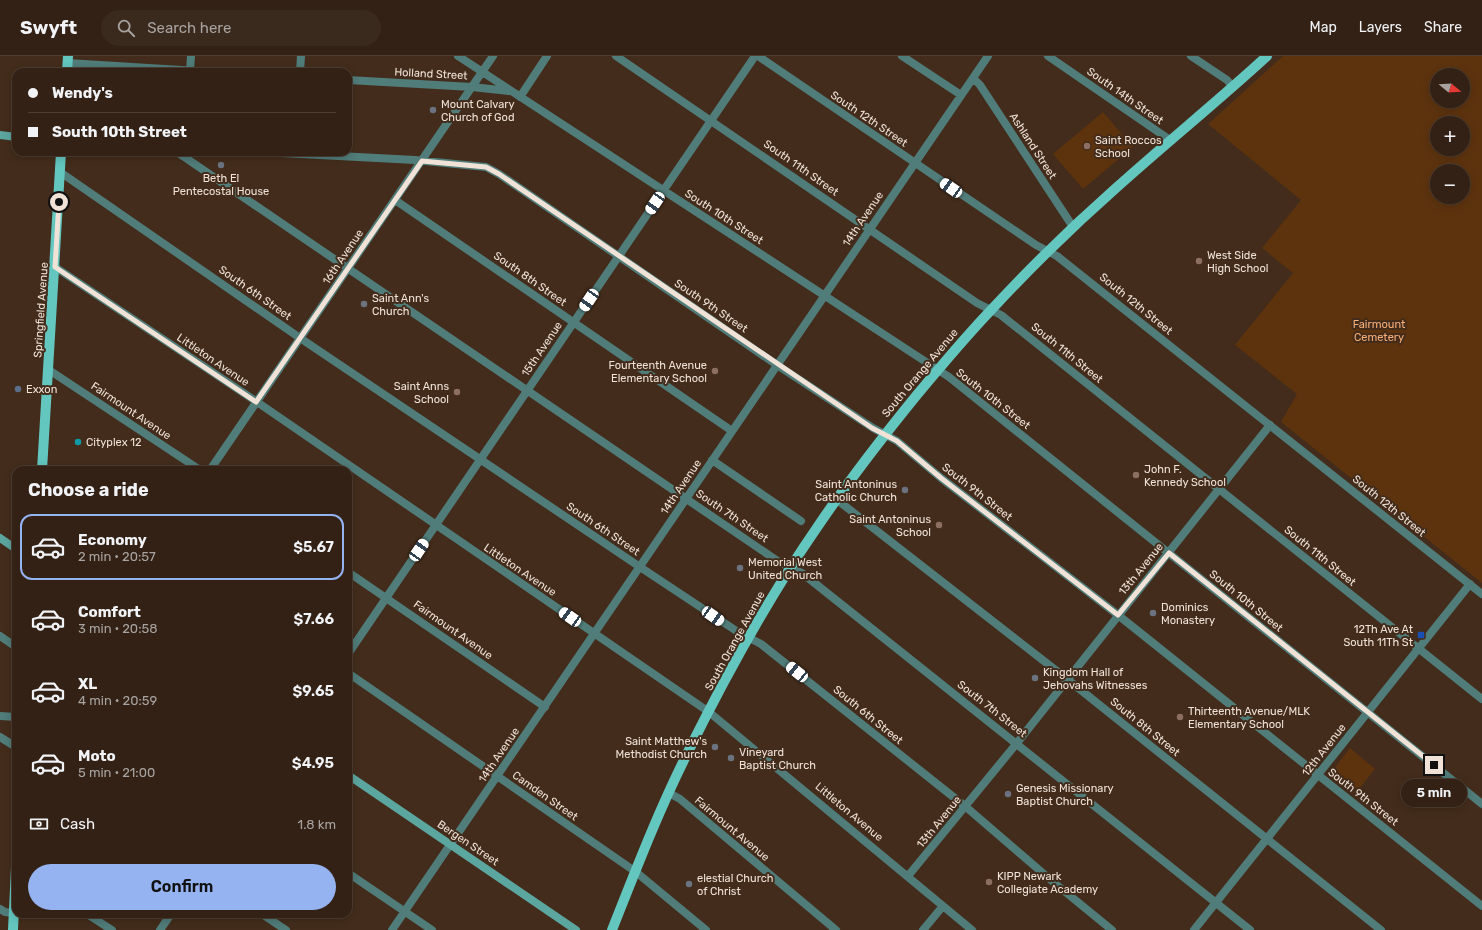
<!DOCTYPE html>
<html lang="en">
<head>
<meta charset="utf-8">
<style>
	:root { --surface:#322114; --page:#3a291d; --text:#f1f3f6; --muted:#a8a3a0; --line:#4d3e34; --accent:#95b2f1 }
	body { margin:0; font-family:Rubik,sans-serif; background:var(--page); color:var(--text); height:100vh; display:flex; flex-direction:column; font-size:15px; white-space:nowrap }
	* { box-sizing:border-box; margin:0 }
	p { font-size:13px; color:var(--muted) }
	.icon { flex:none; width:22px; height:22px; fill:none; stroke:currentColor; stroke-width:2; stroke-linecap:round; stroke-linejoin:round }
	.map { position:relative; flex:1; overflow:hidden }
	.details { position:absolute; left:12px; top:410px; width:340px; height:452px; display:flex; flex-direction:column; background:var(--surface); border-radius:12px; box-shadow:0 2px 10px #0003,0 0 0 1px var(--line) }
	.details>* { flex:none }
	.guide { position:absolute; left:12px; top:12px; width:340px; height:88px; border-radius:12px; box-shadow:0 2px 10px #0003,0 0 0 1px var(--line); display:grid; align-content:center; height:88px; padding:0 16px; background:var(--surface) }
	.needle { width:26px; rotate:108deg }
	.controls { position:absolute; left:1430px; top:12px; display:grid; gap:8px }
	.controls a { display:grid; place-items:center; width:40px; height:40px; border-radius:50%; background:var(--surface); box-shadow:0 2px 10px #0003,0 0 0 1px var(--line); font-size:20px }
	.end { position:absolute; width:18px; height:18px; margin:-9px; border:5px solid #f1e2d7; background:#111; box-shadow:0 0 0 2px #111 }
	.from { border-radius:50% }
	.bubble { position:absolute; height:28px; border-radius:14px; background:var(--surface); box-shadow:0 2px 10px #0003,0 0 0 1px var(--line); font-size:13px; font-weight:600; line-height:28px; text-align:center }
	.car { position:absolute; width:12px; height:24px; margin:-12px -6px; border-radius:5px; box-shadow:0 0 3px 1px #0007; background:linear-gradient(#fff 24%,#345 0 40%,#fff 0 76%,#345 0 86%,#fff 0) }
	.guide b { display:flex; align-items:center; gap:14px; height:38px; font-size:15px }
	.guide b+b { border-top:1px solid var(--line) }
	.guide i { width:10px; height:10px; background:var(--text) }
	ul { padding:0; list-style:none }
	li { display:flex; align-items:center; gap:12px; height:66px; margin:0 8px 6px; padding:0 8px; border:2px solid transparent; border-radius:12px }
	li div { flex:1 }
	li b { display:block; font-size:15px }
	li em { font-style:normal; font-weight:600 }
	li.current { border-color:var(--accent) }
	li>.icon { width:36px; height:36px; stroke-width:1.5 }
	h2 { padding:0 16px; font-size:18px; line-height:48px }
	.pay { display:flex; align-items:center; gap:10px; height:44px; padding:0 16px; font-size:15px }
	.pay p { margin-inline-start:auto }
	.cta { display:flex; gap:8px; margin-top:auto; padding:8px 16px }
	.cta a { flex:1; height:46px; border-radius:24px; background:var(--accent); color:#111; font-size:16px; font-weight:600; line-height:46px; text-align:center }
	header { display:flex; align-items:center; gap:24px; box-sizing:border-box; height:56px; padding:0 20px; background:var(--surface); border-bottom:1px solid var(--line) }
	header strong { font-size:19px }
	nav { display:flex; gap:22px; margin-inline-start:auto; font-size:14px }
	.search { width:280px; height:36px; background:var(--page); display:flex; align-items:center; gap:10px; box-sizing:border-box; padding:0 14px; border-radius:22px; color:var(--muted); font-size:15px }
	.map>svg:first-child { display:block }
	.green { fill:#5d330e; fill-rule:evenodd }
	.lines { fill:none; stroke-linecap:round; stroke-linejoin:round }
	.minor { stroke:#507c79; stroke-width:8 }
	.tertiary { stroke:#507c79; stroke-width:8 }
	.secondary { stroke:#5ca6a0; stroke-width:8 }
	.primary { stroke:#63c6bf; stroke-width:10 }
	.route { stroke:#f1e2d7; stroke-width:5 }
	.worship-dot { fill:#6b7280; stroke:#432c1b; stroke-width:1.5 }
	.education-dot { fill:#8d6e63; stroke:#432c1b; stroke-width:1.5 }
	.service-dot { fill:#5c6f8a; stroke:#432c1b; stroke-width:1.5 }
	.culture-dot { fill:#0f9aa8; stroke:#432c1b; stroke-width:1.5 }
	.transit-dot { fill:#1a4fb4; stroke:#432c1b; stroke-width:1.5 }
	.labels { text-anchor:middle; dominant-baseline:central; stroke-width:4; stroke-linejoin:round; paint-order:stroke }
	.street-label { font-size:11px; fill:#f1e2d7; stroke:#432c1b }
	.poi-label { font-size:11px; fill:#f1e2d7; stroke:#432c1b; text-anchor:start }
	.park-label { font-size:11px; fill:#f8af78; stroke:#432c1b }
</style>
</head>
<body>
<header>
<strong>Swyft</strong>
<div class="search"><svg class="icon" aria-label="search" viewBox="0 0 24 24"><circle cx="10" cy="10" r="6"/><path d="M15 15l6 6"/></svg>Search here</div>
<nav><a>Map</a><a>Layers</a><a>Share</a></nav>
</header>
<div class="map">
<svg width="1482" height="874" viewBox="0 0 1482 874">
	<rect width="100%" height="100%" fill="#432c1b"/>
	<path class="green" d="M 1283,0 L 1482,0 L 1482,527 L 1281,366 L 1297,338 L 1235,289 L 1293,217 L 1262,192 L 1301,144 L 1208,68 ZM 1437,19 L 1463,19 L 1463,45 L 1437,45 ZM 1437,67 L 1463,67 L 1463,93 L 1437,93 ZM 1437,115 L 1463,115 L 1463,141 L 1437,141 Z
		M 1103,56 L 1133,91 L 1083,133 L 1053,98 Z
		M 1350,692 L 1375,713 L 1355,738 L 1330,718 Z"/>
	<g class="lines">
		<path class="minor" d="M 458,0 L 949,321 L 1482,748
			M 902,0 L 961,39
			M 1048,0 L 1170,84
			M 1191,0 L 1227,24 L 1233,31
			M 67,7 L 214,16
			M 190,15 L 191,0
			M 300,16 L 301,0
			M 973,22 L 980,29 L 1073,171
			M 348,24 L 472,31 L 509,35
			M 520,41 L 547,0
			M 177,96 L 779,506 L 802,517 L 1250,874
			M 262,96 L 415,104 L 486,111 L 499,118 L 777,309 L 873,372 L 897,385 L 941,422 L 1118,559 L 1482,850
			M 60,116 L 300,282 L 640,511 L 738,576 L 761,588 L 966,751 L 1052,825 L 1112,874
			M 395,144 L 732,375
			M 55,211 L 257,346 L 709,656 L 972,874
			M 49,314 L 200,414
			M 712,404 L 801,465
			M 210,414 L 493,0
			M 836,443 L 1067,623 L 1381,874
			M 348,516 L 545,651
			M 0,580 L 16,591
			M 348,598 L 755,0
			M 348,617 L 636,816 L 706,874
			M 669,737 L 680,743 L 836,874
			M 348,817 L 432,874
			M 908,820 L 1017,687 L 1270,369
			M 0,853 L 5,856 L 14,857
			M 87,858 L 112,874
			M 262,858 L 286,874
			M 160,874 L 171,858
			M 392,874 L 988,0
			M 923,874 L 943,850"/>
		<path class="tertiary" d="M 616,0 L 977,247 L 1001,259 L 1482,643
			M 758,0 L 1036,189 L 1057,200 L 1482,538
			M 0,660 L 16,661
			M 0,681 L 16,691
			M 1194,874 L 1470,528"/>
		<path class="secondary" d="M 0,79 L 16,81
			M 0,482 L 16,493
			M 348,719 L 576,874"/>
		<path class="primary" d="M 67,16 L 68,0
			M 42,414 L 61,96
			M 13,874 L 16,811
			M 612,874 C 635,816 658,756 686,700 C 724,623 767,544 816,473 C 847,427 881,383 916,340 C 941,310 966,280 993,252 C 1032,210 1073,170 1116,132 C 1166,87 1218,45 1267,0"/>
	</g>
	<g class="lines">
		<path class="route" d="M 59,146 L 55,211 L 256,346 L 422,105 L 486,111 L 499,118 L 872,372 L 897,385 L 941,422 L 1118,559 L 1169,497 L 1434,709"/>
	</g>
	<g class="worship-dot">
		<circle cx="433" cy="54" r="4"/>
		<circle cx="221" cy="109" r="4"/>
		<circle cx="364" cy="248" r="4"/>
		<circle cx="905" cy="434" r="4"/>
		<circle cx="740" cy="512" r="4"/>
		<circle cx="1153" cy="557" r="4"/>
		<circle cx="1035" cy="622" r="4"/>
		<circle cx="715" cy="691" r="4"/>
		<circle cx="731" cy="702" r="4"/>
		<circle cx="1008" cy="738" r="4"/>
		<circle cx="689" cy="828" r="4"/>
	</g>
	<g class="education-dot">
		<circle cx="1087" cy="90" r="4"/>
		<circle cx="1199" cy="205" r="4"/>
		<circle cx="715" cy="315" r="4"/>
		<circle cx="457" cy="336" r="4"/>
		<circle cx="1136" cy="419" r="4"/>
		<circle cx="939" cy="469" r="4"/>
		<circle cx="1180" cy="661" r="4"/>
		<circle cx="989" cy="826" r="4"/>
	</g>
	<circle class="service-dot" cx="18" cy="333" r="4"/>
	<circle class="culture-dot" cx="78" cy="386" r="4"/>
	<rect class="transit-dot" x="1417" y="575" width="8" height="8" rx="2"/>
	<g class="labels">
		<g class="street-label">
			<text transform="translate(431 18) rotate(3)">Holland Street</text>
			<text transform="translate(1125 40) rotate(35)">South 14th Street</text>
			<text transform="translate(869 63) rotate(34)">South 12th Street</text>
			<text transform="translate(1033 90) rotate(57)">Ashland Street</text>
			<text transform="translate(801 112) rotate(35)">South 11th Street</text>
			<text transform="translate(724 161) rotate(33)">South 10th Street</text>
			<text transform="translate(863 163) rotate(-56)">14th Avenue</text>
			<text transform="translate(343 201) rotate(-56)">16th Avenue</text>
			<text transform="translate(530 223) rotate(35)">South 8th Street</text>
			<text transform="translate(255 237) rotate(35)">South 6th Street</text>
			<text transform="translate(1136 248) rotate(39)">South 12th Street</text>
			<text transform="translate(711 250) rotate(34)">South 9th Street</text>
			<text transform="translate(41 254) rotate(-86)">Springfield Avenue</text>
			<text transform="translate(542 293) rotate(-56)">15th Avenue</text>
			<text transform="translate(1067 297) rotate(39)">South 11th Street</text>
			<text transform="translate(213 304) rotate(34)">Littleton Avenue</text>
			<text transform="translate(920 317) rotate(-50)">South Orange Avenue</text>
			<text transform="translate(993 343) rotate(38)">South 10th Street</text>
			<text transform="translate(131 355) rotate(34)">Fairmount Avenue</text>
			<text transform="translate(681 431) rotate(-56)">14th Avenue</text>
			<text transform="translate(977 436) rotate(38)">South 9th Street</text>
			<text transform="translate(1389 450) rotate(39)">South 12th Street</text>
			<text transform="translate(732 460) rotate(34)">South 7th Street</text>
			<text transform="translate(603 473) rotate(34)">South 6th Street</text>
			<text transform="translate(1320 500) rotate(39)">South 11th Street</text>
			<text transform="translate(1141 513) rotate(-51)">13th Avenue</text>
			<text transform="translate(520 514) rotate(34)">Littleton Avenue</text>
			<text transform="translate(1246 545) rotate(39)">South 10th Street</text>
			<text transform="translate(453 574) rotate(35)">Fairmount Avenue</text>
			<text transform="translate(735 585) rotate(-61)">South Orange Avenue</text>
			<text transform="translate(992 653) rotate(38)">South 7th Street</text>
			<text transform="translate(868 659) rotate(39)">South 6th Street</text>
			<text transform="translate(1145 671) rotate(39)">South 8th Street</text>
			<text transform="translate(1324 694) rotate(-52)">12th Avenue</text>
			<text transform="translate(499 699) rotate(-56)">14th Avenue</text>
			<text transform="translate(545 740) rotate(35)">Camden Street</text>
			<text transform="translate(1363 741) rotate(38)">South 9th Street</text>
			<text transform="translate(849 756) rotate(40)">Littleton Avenue</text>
			<text transform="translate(939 766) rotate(-51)">13th Avenue</text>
			<text transform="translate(732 773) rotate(40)">Fairmount Avenue</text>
			<text transform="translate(468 787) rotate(34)">Bergen Street</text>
		</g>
		<g class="poi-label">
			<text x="441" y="48">Mount Calvary<tspan x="441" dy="13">Church of God</tspan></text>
			<text x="1095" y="84">Saint Roccos<tspan x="1095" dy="13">School</tspan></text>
			<text x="221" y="122" text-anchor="middle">Beth El<tspan x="221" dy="13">Pentecostal House</tspan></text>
			<text x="1207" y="199">West Side<tspan x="1207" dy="13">High School</tspan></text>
			<text x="372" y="242">Saint Ann's<tspan x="372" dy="13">Church</tspan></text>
			<text x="707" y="309" text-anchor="end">Fourteenth Avenue<tspan x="707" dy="13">Elementary School</tspan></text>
			<text x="449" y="330" text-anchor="end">Saint Anns<tspan x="449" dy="13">School</tspan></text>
			<text x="26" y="333">Exxon</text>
			<text x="86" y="386">Cityplex 12</text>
			<text x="1144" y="413">John F.<tspan x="1144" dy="13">Kennedy School</tspan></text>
			<text x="897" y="428" text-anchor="end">Saint Antoninus<tspan x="897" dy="13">Catholic Church</tspan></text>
			<text x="931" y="463" text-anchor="end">Saint Antoninus<tspan x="931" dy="13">School</tspan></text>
			<text x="748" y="506">Memorial West<tspan x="748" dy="13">United Church</tspan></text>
			<text x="1161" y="551">Dominics<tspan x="1161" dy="13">Monastery</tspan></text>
			<text x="1413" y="573" text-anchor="end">12Th Ave At<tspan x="1413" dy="13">South 11Th St</tspan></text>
			<text x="1043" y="616">Kingdom Hall of<tspan x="1043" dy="13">Jehovahs Witnesses</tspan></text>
			<text x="1188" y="655">Thirteenth Avenue/MLK<tspan x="1188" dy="13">Elementary School</tspan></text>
			<text x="707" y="685" text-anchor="end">Saint Matthew's<tspan x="707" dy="13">Methodist Church</tspan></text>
			<text x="739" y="696">Vineyard<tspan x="739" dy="13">Baptist Church</tspan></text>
			<text x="1016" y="732">Genesis Missionary<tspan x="1016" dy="13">Baptist Church</tspan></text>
			<text x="997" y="820">KIPP Newark<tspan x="997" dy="13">Collegiate Academy</tspan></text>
			<text x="697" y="822">elestial Church<tspan x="697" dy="13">of Christ</tspan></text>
		</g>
		<g class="park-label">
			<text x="1379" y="268">Fairmount<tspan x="1379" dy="13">Cemetery</tspan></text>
		</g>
	</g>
</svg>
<div class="controls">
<a><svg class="needle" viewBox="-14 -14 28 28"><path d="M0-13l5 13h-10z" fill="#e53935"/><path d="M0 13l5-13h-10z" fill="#a8a3a0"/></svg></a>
<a>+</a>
<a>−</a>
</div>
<i class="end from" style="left:59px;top:146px"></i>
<i class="end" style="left:1434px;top:709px"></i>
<div class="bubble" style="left:1401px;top:723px;width:66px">5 min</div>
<i class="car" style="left:951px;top:132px;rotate:304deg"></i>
<i class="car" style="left:655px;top:147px;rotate:214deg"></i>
<i class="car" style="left:589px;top:244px;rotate:214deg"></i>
<i class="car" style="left:419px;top:494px;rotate:34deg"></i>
<i class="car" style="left:713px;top:560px;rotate:124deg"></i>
<i class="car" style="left:570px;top:561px;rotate:305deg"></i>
<i class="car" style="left:797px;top:616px;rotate:309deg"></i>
<div class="guide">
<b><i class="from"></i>Wendy's</b>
<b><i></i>South 10th Street</b>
</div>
<section class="details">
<h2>Choose a ride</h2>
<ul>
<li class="current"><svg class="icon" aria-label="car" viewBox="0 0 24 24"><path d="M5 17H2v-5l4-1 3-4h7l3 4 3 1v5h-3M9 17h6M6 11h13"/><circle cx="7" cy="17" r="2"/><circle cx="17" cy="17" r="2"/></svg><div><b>Economy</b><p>2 min · 20:57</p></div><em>$5.67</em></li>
<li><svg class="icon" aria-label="car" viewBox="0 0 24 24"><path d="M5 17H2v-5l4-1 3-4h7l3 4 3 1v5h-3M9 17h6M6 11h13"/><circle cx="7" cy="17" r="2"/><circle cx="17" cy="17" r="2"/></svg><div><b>Comfort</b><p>3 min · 20:58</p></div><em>$7.66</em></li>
<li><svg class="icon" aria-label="car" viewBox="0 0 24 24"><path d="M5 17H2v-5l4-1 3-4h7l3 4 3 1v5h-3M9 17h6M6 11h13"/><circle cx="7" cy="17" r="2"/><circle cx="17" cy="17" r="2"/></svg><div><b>XL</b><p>4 min · 20:59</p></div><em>$9.65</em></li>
<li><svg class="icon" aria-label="car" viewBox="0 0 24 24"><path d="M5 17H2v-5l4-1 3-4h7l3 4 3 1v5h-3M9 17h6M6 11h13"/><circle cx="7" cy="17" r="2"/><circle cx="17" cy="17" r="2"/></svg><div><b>Moto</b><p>5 min · 21:00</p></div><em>$4.95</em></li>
</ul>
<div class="pay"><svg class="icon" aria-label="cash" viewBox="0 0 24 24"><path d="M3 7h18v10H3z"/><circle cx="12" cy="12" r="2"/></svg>Cash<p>1.8 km</p></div>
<div class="cta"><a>Confirm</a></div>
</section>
</div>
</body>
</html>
